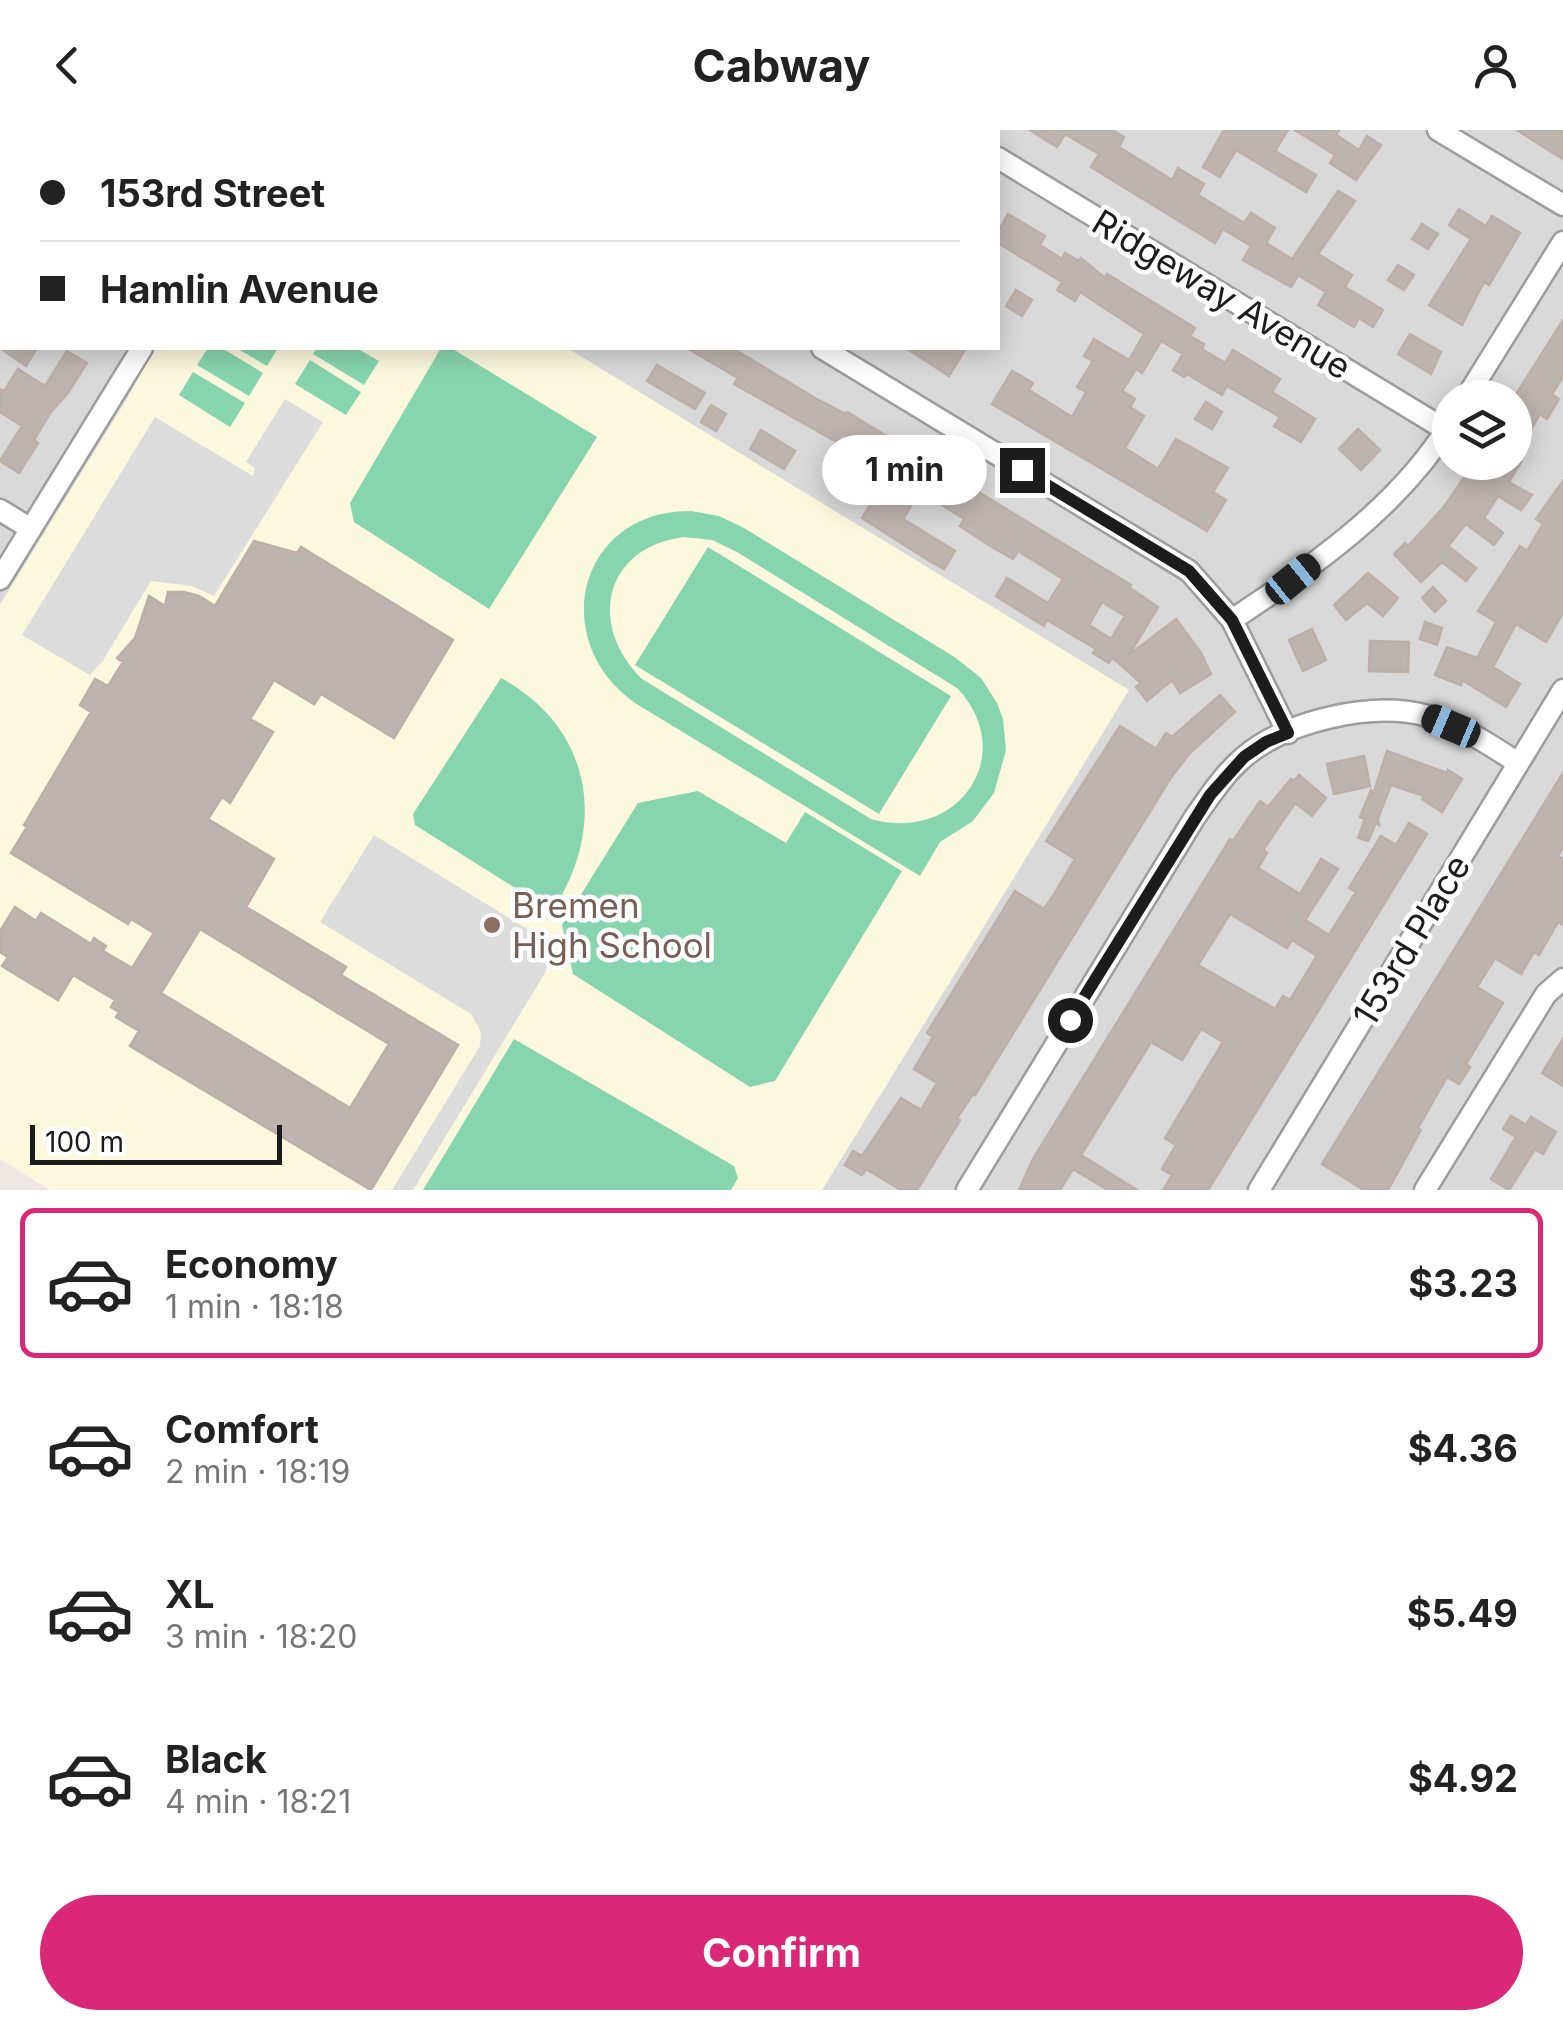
<!DOCTYPE html>
<html lang="en">
<head>
<meta charset="utf-8">
<style>
	:root { --surface:#fff; --page:#f6f6f6; --text:#222; --muted:#767676; --line:#e0e0e0; --accent:#db2777 }
	body { margin:0; font-family:Inter,sans-serif; background:var(--page); color:var(--text); height:100vh; display:flex; flex-direction:column; font-size:38px; white-space:nowrap }
	* { box-sizing:border-box; margin:0 }
	p { font-size:32px; color:var(--muted) }
	.icon { flex:none; width:55px; height:55px; fill:none; stroke:currentColor; stroke-width:2; stroke-linecap:round; stroke-linejoin:round }
	.map { position:relative; height:1060px; overflow:hidden }
	.drawer { display:flex; flex-direction:column; background:var(--surface); flex:1 }
	.drawer>* { flex:none }
	.hud { position:absolute; left:0px; top:0px; width:1000px; height:220px; box-shadow:0 5px 25px #0003; display:grid; align-content:center; height:220px; padding:0 40px; background:var(--surface) }
	.buttons { position:absolute; left:1432px; top:250px; display:grid; gap:20px }
	.buttons a { display:grid; place-items:center; width:100px; height:100px; border-radius:50%; background:var(--surface); box-shadow:0 5px 25px #0003; font-size:50px }
	.scale { position:absolute; left:30px; bottom:25px; width:252px; box-sizing:border-box; padding-left:10px; border:5px solid #1c1c1c; border-top:0; font-size:28px; line-height:35px; white-space:nowrap; color:#1c1c1c; -webkit-text-stroke:8px #fff; paint-order:stroke }
	.end { position:absolute; width:45px; height:45px; margin:-22px; border:12px solid #1c1c1c; background:#fff; box-shadow:0 0 0 5px #fff }
	.from { border-radius:50% }
	.bubble { position:absolute; height:70px; border-radius:35px; background:var(--surface); box-shadow:0 5px 25px #0003; font-size:32px; font-weight:700; line-height:70px; text-align:center }
	.car { position:absolute; width:30px; height:60px; margin:-30px -15px; border-radius:12px; box-shadow:0 0 8px 2px #0007; background:linear-gradient(#222 24%,#8ab4d8 0 40%,#222 0 76%,#8ab4d8 0 86%,#222 0) }
	.hud b { display:flex; align-items:center; gap:35px; height:95px; font-size:38px }
	.hud b+b { border-top:2px solid var(--line) }
	.hud i { width:25px; height:25px; background:var(--text) }
	ul { padding:18px 0 0; list-style:none }
	li { display:flex; align-items:center; gap:30px; height:150px; margin:0 20px 15px; padding:0 20px; border:5px solid transparent; border-radius:15px }
	li div { flex:1 }
	li b { display:block; font-size:38px }
	li em { font-style:normal; font-weight:700 }
	li.active { border-color:var(--accent) }
	li>.icon { width:90px; height:90px; stroke-width:1.5 }
	.button { display:flex; gap:20px; margin-top:auto; padding:20px 40px }
	.button a { flex:1; height:115px; border-radius:60px; background:var(--accent); color:#fff; font-size:40px; font-weight:700; line-height:115px; text-align:center }
	header { display:flex; justify-content:space-between; align-items:center; height:130px; padding:0 40px; background:var(--surface); font-size:45px; font-weight:700 }
	.map>svg:first-child { display:block }
	.residential { fill:#dad9d9; fill-rule:evenodd }
	.education { fill:#fcf8dd }
	.pitch { fill:#87d5ae; fill-rule:evenodd }
	.parking { fill:#dcdcdc }
	.building { fill:#bdb4b0; stroke:#bdaea7; stroke-width:2.5; fill-rule:evenodd }
	.lines { fill:none; stroke-linecap:round; stroke-linejoin:round }
	.minor-casing { stroke:#9d9d9d; stroke-width:25 }
	.minor { stroke:#fff; stroke-width:20 }
	.route { stroke:#1c1c1c; stroke-width:12 }
	.education-dot { fill:#8d6e63; stroke:#fff; stroke-width:4 }
	.labels { text-anchor:middle; dominant-baseline:central; stroke-width:9; stroke-linejoin:round; paint-order:stroke }
	.street-label { font-size:35px; fill:#1c1c1c; stroke:#fff }
	.education-label { font-size:35px; fill:#785e54; stroke:#fff; text-anchor:start }
</style>
</head>
<body>
<header><svg class="icon" aria-label="back" viewBox="0 0 24 24"><path d="M15 5l-7 7 7 7"/></svg>Cabway<svg class="icon" aria-label="person" viewBox="0 0 24 24"><circle cx="12" cy="8" r="4"/><path d="M4 21q1-7 8-7t8 7"/></svg></header>
<div class="map">
<svg width="1563" height="1060" viewBox="0 0 1563 1060">
	<rect width="100%" height="100%" fill="#ede8e3"/>
	<path class="residential" d="M 0,0 L 1563,0 L 1563,1060 L 822,1060 L 1129,560 L 567,218 L 998,218 L 998,2 L 2,2 L 2,218 L 154,218 L 128,267 L 0,475 ZM 1450,268 L 1515,268 L 1515,332 L 1450,332 Z"/>
	<path class="education" d="M 154,218 L 567,218 L 1129,560 L 822,1060 L 50,1060 L 0,1029 L 0,475 L 128,267 Z"/>
	<path class="pitch" d="M 208,218 L 222,218 L 263,243 L 249,266 L 197,235 Z
		M 236,218 L 278,218 L 267,236 Z
		M 317,218 L 356,218 L 379,231 L 364,255 L 313,224 Z
		M 441,218 L 451,218 L 597,307 L 489,479 L 354,392 L 350,373 Z
		M 310,230 L 361,262 L 346,285 L 295,254 Z
		M 193,242 L 245,273 L 230,297 L 179,265 Z
		M 691,381 L 719,386 L 744,398 L 956,528 L 981,548 L 997,573 L 1003,589 L 1006,620 L 994,663 L 973,691 L 940,712 L 920,746 L 635,573 C 546,510 579,380 691,381 ZM 684,407 L 712,410 L 737,422 L 957,558 C 1020,624 958,714 871,689 L 642,549 C 587,495 604,417 684,407 Z
		M 708,417 L 951,566 L 879,684 L 635,535 Z
		M 501,548 C 593,598 608,697 552,781 L 415,695 L 413,684 Z
		M 698,661 L 786,713 L 805,682 L 902,741 L 775,951 L 750,957 L 573,844 L 562,795 L 638,673 Z
		M 514,909 L 734,1036 L 738,1048 L 731,1060 L 423,1060 Z"/>
	<path class="parking" d="M 285,269 L 323,292 L 214,466 L 192,456 L 151,451 L 102,532 L 90,545 L 22,505 L 155,287 L 253,346 L 255,338 L 246,332 Z
		M 374,705 L 542,808 L 551,823 L 545,843 L 413,1060 L 392,1060 L 480,916 L 481,902 L 471,884 L 320,792 Z"/>
	<path class="building" d="M 1030,0 L 1112,0 L 1124,7 L 1119,17 L 1172,50 L 1178,38 L 1204,54 L 1198,65 L 1244,93 L 1251,83 L 1275,98 L 1266,113 L 1292,129 L 1338,61 L 1355,71 L 1318,124 L 1352,145 L 1345,157 L 1383,180 L 1373,197 L 1359,188 L 1354,197 L 1318,175 L 1326,162 L 1298,145 L 1291,157 L 1243,130 L 1251,116 L 1223,99 L 1215,113 L 1091,37 L 1099,24 L 1065,4 L 1057,17 Z
		M 1224,0 L 1288,0 L 1275,21 L 1316,45 L 1306,62 L 1236,20 L 1220,47 L 1203,37 Z
		M 1295,0 L 1339,0 L 1336,5 L 1359,20 L 1367,6 L 1381,15 L 1356,50 L 1330,33 L 1335,25 Z
		M 1517,0 L 1563,0 L 1563,29 L 1537,13 Z
		M 1459,79 L 1486,96 L 1492,86 L 1520,103 L 1489,155 L 1484,152 L 1462,195 L 1429,175 L 1471,109 L 1449,95 Z
		M 1008,84 L 1045,106 L 1040,115 L 1062,129 L 1065,123 L 1079,131 L 1081,128 L 1105,148 L 1107,144 L 1195,198 L 1190,206 L 1204,214 L 1202,219 L 1225,233 L 1233,220 L 1280,249 L 1272,262 L 1315,289 L 1301,312 L 1274,296 L 1280,287 L 1227,256 L 1222,265 L 1187,244 L 1184,247 L 1173,240 L 1183,224 L 1161,211 L 1142,243 L 1136,239 L 1122,261 L 1135,269 L 1130,277 L 1144,286 L 1125,318 L 1158,339 L 1176,309 L 1228,338 L 1213,362 L 1226,370 L 1207,401 L 992,274 L 1012,241 L 1033,253 L 1029,260 L 1072,287 L 1086,262 L 1077,257 L 1093,231 L 1084,226 L 1094,209 L 1129,230 L 1144,204 L 1080,162 L 1075,171 L 1057,160 L 1062,152 L 998,113 L 998,102 Z
		M 1422,94 L 1438,104 L 1428,119 L 1412,109 Z
		M 1398,135 L 1414,145 L 1404,160 L 1388,150 Z
		M 1016,160 L 1032,170 L 1022,186 L 1006,176 Z
		M 1563,190 L 1563,247 L 1552,264 L 1559,269 L 1547,289 L 1540,284 L 1515,326 L 1515,266 Z
		M 1410,204 L 1441,222 L 1431,244 L 1398,224 Z
		M 0,218 L 37,218 L 26,236 Z
		M 687,218 L 732,218 L 815,268 L 846,284 L 847,282 L 1131,455 L 1130,458 L 1158,477 L 1129,525 L 1176,489 L 1201,523 L 1211,544 L 1180,563 L 1172,550 L 1147,571 L 1136,557 L 1141,553 L 1112,527 L 1109,533 L 1093,523 L 1096,519 L 1047,490 L 1044,496 L 996,466 L 1007,448 L 1048,473 L 1063,449 L 1018,421 L 1013,429 L 992,417 L 960,396 L 964,389 L 920,361 L 903,389 L 955,421 L 944,439 L 928,430 L 862,388 L 870,375 L 839,357 L 858,324 L 734,254 L 738,248 ZM 1102,472 L 1125,486 L 1111,509 L 1089,495 Z
		M 906,218 L 966,218 L 949,246 Z
		M 67,221 L 87,233 L 68,263 L 50,283 L 34,310 L 38,313 L 19,343 L 0,331 L 22,296 L 0,282 L 0,259 L 4,261 L 18,239 L 45,256 Z
		M 657,235 L 705,263 L 695,279 L 647,251 Z
		M 1206,272 L 1222,282 L 1212,299 L 1195,289 Z
		M 711,275 L 726,284 L 716,301 L 701,292 Z
		M 1358,299 L 1380,320 L 1361,340 L 1339,319 Z
		M 761,300 L 795,321 L 784,339 L 750,319 Z
		M 1475,332 L 1521,332 L 1509,352 L 1532,365 L 1521,380 L 1498,366 L 1484,388 L 1503,403 L 1494,415 L 1466,394 L 1448,416 L 1476,438 L 1466,451 L 1442,432 L 1421,452 L 1394,424 L 1405,413 L 1408,416 L 1443,378 Z
		M 1563,351 L 1563,483 L 1546,512 L 1516,494 L 1493,537 L 1520,554 L 1506,577 L 1462,550 L 1461,555 L 1435,545 L 1447,517 L 1477,528 L 1496,492 L 1478,481 L 1520,416 L 1527,421 L 1543,394 L 1536,389 Z
		M 254,411 L 297,423 L 301,417 L 453,510 L 394,608 L 321,564 L 314,574 L 274,550 L 250,589 L 273,602 L 230,673 L 222,667 L 208,689 L 274,729 L 246,777 L 346,837 L 341,845 L 458,915 L 371,1060 L 130,916 L 139,901 L 116,887 L 119,882 L 111,877 L 115,870 L 73,845 L 58,870 L 2,836 L 8,827 L 0,822 L 0,801 L 15,777 L 36,791 L 41,783 L 91,814 L 94,808 L 106,816 L 103,821 L 132,838 L 154,803 L 131,789 L 128,794 L 11,723 L 27,697 L 24,695 L 91,582 L 80,575 L 95,549 L 108,556 L 123,532 L 117,528 L 135,508 L 149,466 L 165,476 L 168,462 L 184,462 L 199,466 L 215,476 ZM 200,799 L 389,914 L 350,978 L 161,863 Z
		M 1368,443 L 1398,468 L 1383,486 L 1367,473 L 1346,490 L 1334,475 Z
		M 1433,457 L 1446,471 L 1435,482 L 1422,468 Z
		M 1425,492 L 1442,498 L 1437,515 L 1420,509 Z
		M 1312,499 L 1326,530 L 1303,541 L 1289,510 Z
		M 1370,511 L 1409,512 L 1408,542 L 1369,541 Z
		M 1220,565 L 1235,582 L 1190,623 L 1170,649 L 975,965 L 973,964 L 957,988 L 960,990 L 917,1060 L 901,1060 L 866,1039 L 862,1045 L 845,1035 L 853,1021 L 862,1026 L 901,968 L 921,980 L 937,953 L 914,939 L 933,907 L 927,903 L 1015,761 L 1044,779 L 1053,766 L 1075,729 L 1046,711 L 1120,596 L 1156,619 L 1166,603 L 1172,607 Z
		M 1387,621 L 1447,643 L 1448,640 L 1462,649 L 1442,682 L 1422,669 L 1424,666 L 1391,655 L 1378,688 L 1379,695 L 1376,693 L 1368,711 L 1358,708 L 1365,689 L 1360,687 L 1371,660 L 1373,665 Z
		M 1364,626 L 1370,656 L 1334,664 L 1327,634 Z
		M 1563,643 L 1563,718 L 1558,726 L 1563,729 L 1563,795 L 1558,792 L 1539,825 L 1534,822 L 1521,844 L 1495,828 L 1477,857 L 1503,873 L 1466,934 L 1470,937 L 1459,954 L 1447,947 L 1418,998 L 1421,1000 L 1388,1060 L 1364,1060 L 1322,1034 Z
		M 1299,645 L 1326,668 L 1312,686 L 1295,673 L 1263,720 L 1267,723 L 1258,738 L 1300,764 L 1321,729 L 1338,739 L 1305,790 L 1329,805 L 1356,762 L 1349,758 L 1381,706 L 1396,715 L 1409,693 L 1427,704 L 1208,1060 L 1163,1060 L 1172,1045 L 1162,1039 L 1176,1015 L 1165,1008 L 1223,912 L 1201,899 L 1182,930 L 1151,912 L 1081,1025 L 1137,1060 L 1108,1060 L 1073,1039 L 1060,1060 L 1019,1060 L 1033,1029 L 1230,709 L 1233,711 L 1260,671 L 1268,677 L 1291,649 L 1294,651 ZM 1230,784 L 1287,818 L 1292,810 L 1317,826 L 1290,870 L 1283,866 L 1275,879 L 1198,835 Z
		M 1563,909 L 1563,956 L 1542,943 Z
		M 1511,986 L 1526,995 L 1531,987 L 1556,1002 L 1543,1024 L 1535,1019 L 1509,1060 L 1491,1049 L 1516,1007 L 1503,999 Z"/>
	<g class="lines">
		<defs>
			<path id="minor" d="M 464,0 L 468,2
				M 951,0 L 955,2
				M 1438,0 L 1563,75
				M 126,2 L 126,0
				M 998,28 L 1446,300
				M 0,132 L 2,133
				M 822,218 L 1189,441 L 1232,490 L 1288,603
				M 1466,268 L 1563,112
				M 0,380 L 31,399
				M 0,449 L 142,218
				M 1232,490 C 1314,435 1397,379 1450,294
				M 967,1060 L 1195,687 C 1210,666 1224,644 1244,627 C 1288,590 1373,571 1428,586 C 1461,595 1490,615 1518,633
				M 1259,1060 L 1563,560
				M 1425,1060 L 1546,864 L 1563,849"/>
		</defs>
		<use href="#minor" class="minor-casing"/>
		<use href="#minor" class="minor"/>
	</g>
	<g class="lines">
		<path class="route" d="M 1022,340 L 1189,441 L 1232,490 L 1288,603 L 1266,612 L 1244,627 L 1210,665 L 1070,890"/>
	</g>
	<circle class="education-dot" cx="492" cy="795" r="10"/>
	<g class="labels">
		<g class="street-label">
			<text transform="translate(1222 164) rotate(31)">Ridgeway Avenue</text>
			<text transform="translate(1411 810) rotate(-59)">153rd Place</text>
		</g>
		<g class="education-label">
			<text x="512" y="775">Bremen<tspan x="512" dy="40">High School</tspan></text>
		</g>
	</g>
</svg>
<div class="buttons">
<a><svg class="icon" aria-label="layers" viewBox="0 0 24 24"><path d="M12 4l9 5-9 5-9-5zM3 14l9 5 9-5"/></svg></a>
</div>
<div class="scale">100 m</div>
<i class="end from" style="left:1070px;top:890px"></i>
<i class="end" style="left:1022px;top:340px"></i>
<div class="bubble" style="left:822px;top:305px;width:165px">1 min</div>
<i class="car" style="left:1293px;top:449px;rotate:51deg"></i>
<i class="car" style="left:1451px;top:596px;rotate:293deg"></i>
<div class="hud">
<b><i class="from"></i>153rd Street</b>
<b><i></i>Hamlin Avenue</b>
</div>
</div>
<section class="drawer">
<ul>
<li class="active"><svg class="icon" aria-label="car" viewBox="0 0 24 24"><path d="M5 17H2v-5l4-1 3-4h7l3 4 3 1v5h-3M9 17h6M6 11h13"/><circle cx="7" cy="17" r="2"/><circle cx="17" cy="17" r="2"/></svg><div><b>Economy</b><p>1 min · 18:18</p></div><em>$3.23</em></li>
<li><svg class="icon" aria-label="car" viewBox="0 0 24 24"><path d="M5 17H2v-5l4-1 3-4h7l3 4 3 1v5h-3M9 17h6M6 11h13"/><circle cx="7" cy="17" r="2"/><circle cx="17" cy="17" r="2"/></svg><div><b>Comfort</b><p>2 min · 18:19</p></div><em>$4.36</em></li>
<li><svg class="icon" aria-label="car" viewBox="0 0 24 24"><path d="M5 17H2v-5l4-1 3-4h7l3 4 3 1v5h-3M9 17h6M6 11h13"/><circle cx="7" cy="17" r="2"/><circle cx="17" cy="17" r="2"/></svg><div><b>XL</b><p>3 min · 18:20</p></div><em>$5.49</em></li>
<li><svg class="icon" aria-label="car" viewBox="0 0 24 24"><path d="M5 17H2v-5l4-1 3-4h7l3 4 3 1v5h-3M9 17h6M6 11h13"/><circle cx="7" cy="17" r="2"/><circle cx="17" cy="17" r="2"/></svg><div><b>Black</b><p>4 min · 18:21</p></div><em>$4.92</em></li>
</ul>
<div class="button"><a>Confirm</a></div>
</section>
</body>
</html>
